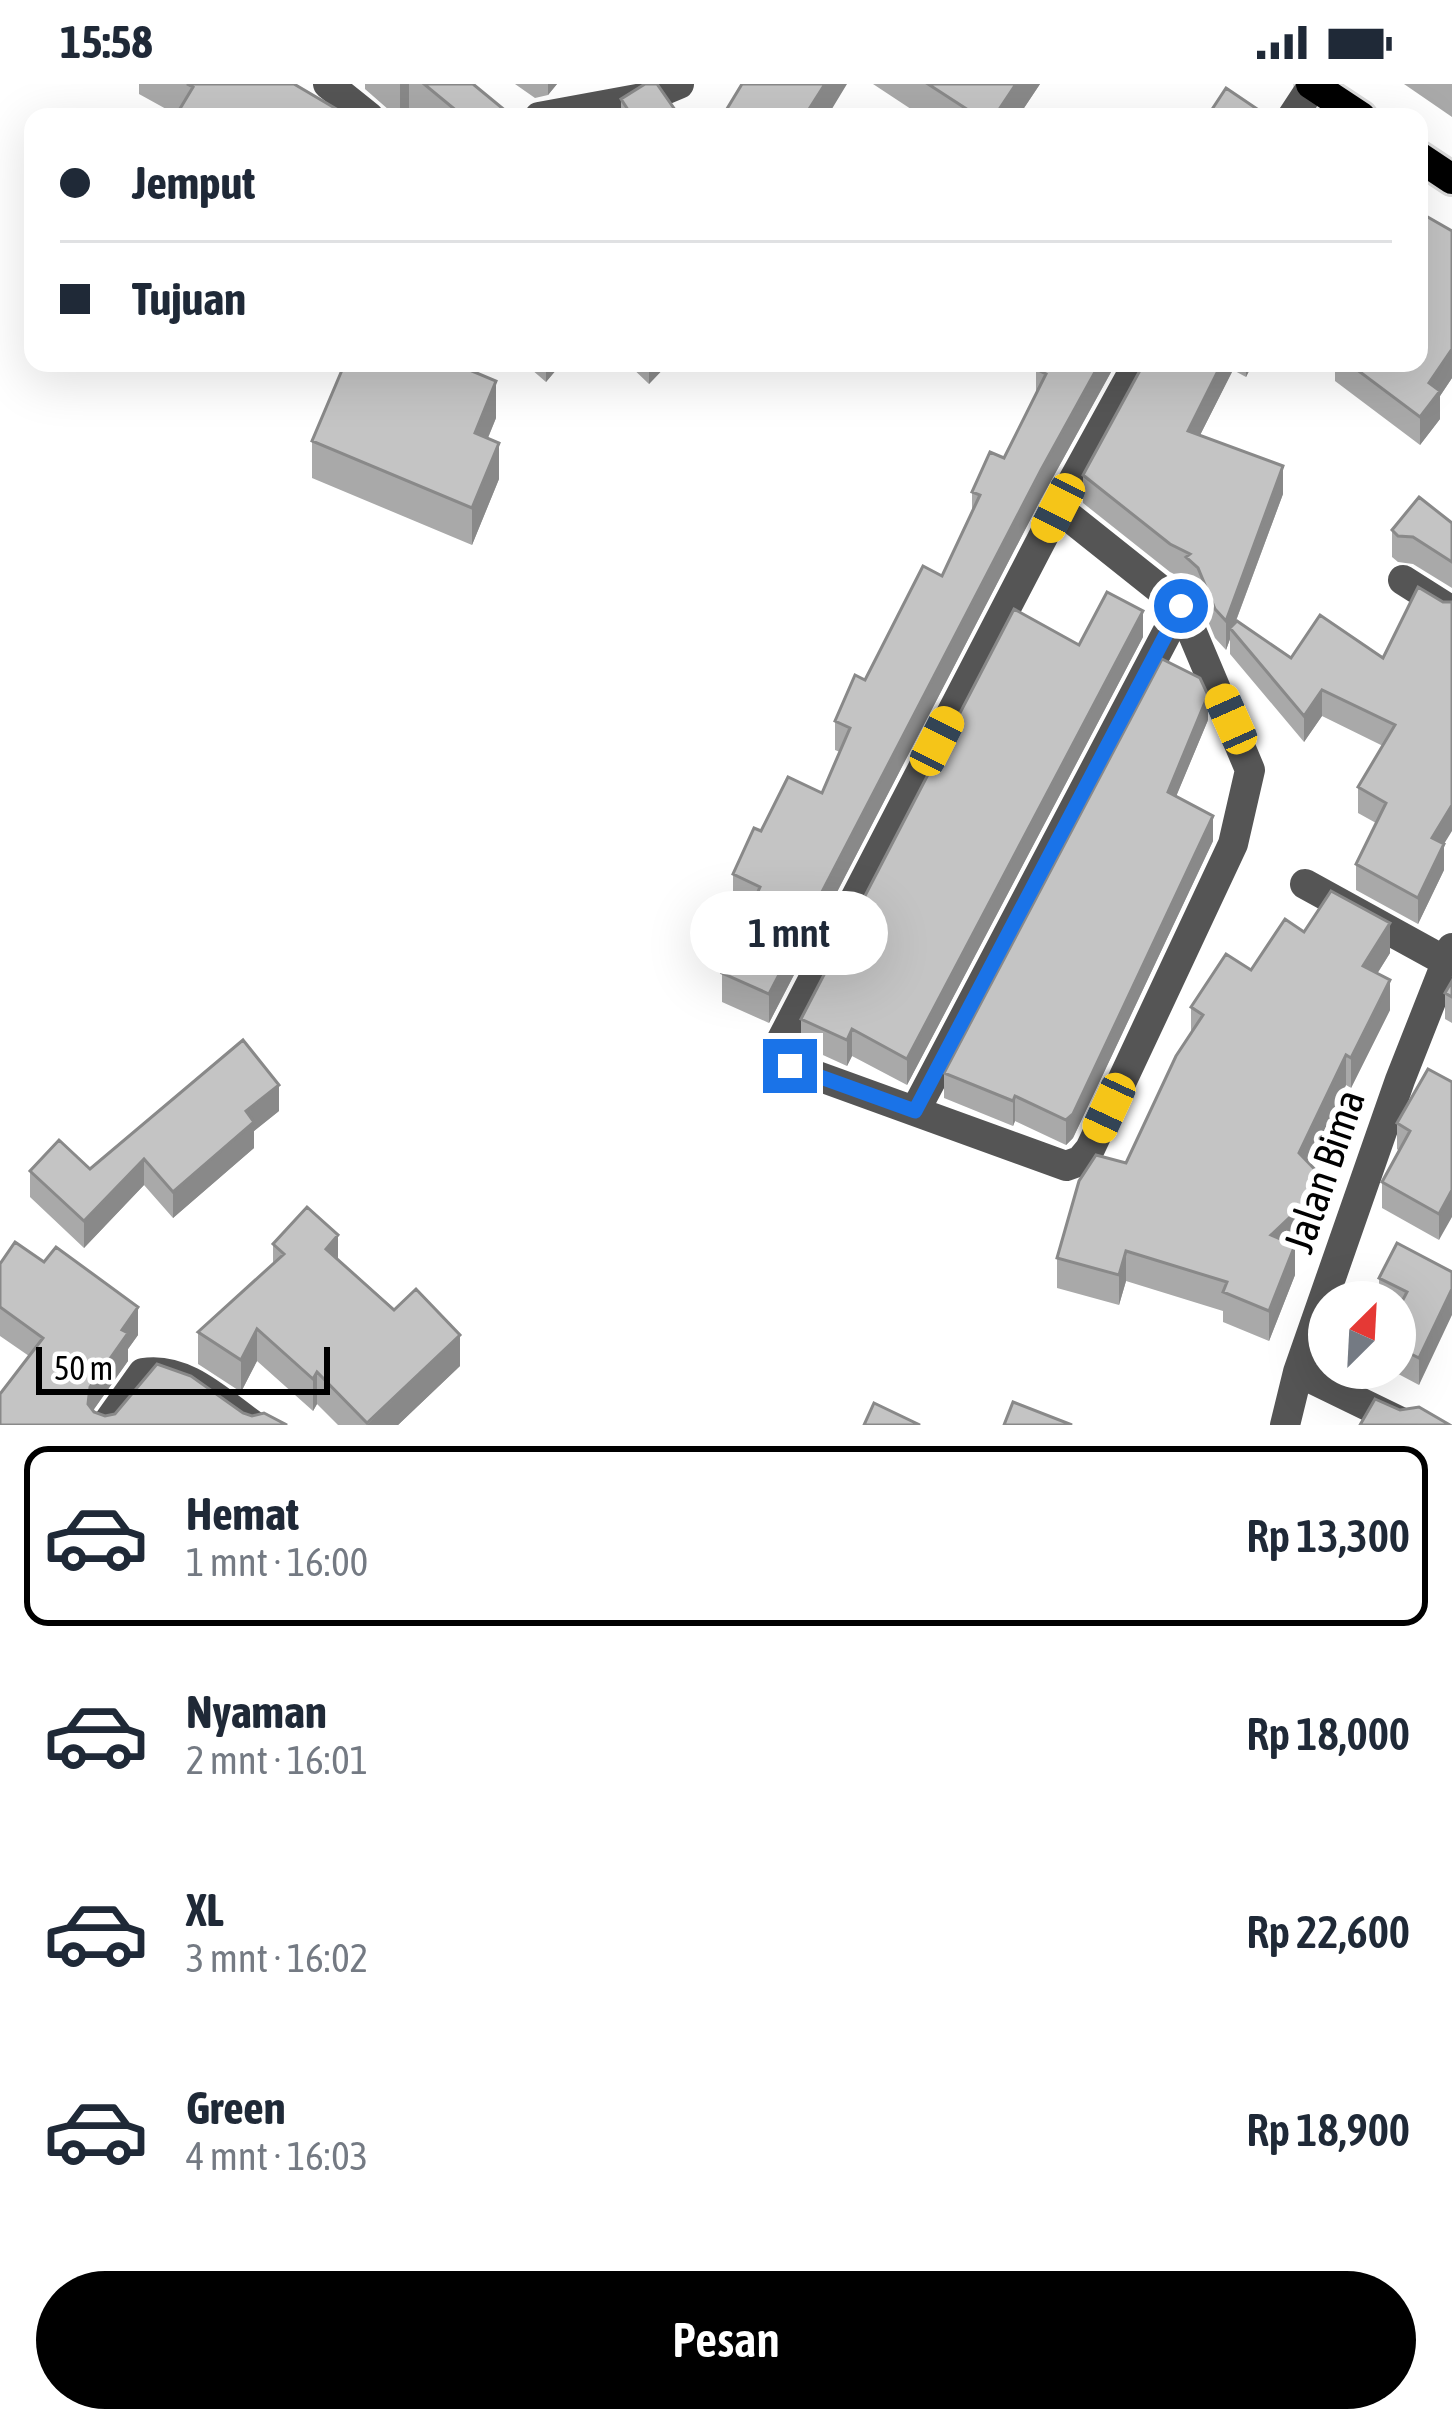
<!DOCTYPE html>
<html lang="id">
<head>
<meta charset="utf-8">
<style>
	:root { --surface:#fff; --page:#f2f2f3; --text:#1f2937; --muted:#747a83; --line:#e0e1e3; --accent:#000 }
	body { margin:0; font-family:"Asap Condensed",sans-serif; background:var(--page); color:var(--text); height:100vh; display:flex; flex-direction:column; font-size:45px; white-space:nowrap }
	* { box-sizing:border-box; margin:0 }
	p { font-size:39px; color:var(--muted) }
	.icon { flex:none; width:66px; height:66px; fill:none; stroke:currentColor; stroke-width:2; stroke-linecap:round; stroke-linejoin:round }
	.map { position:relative; height:1341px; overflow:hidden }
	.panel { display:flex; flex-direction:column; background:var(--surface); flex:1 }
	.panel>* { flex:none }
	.top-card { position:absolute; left:24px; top:24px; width:1404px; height:264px; border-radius:24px; box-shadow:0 12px 48px #0002; display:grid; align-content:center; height:264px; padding:0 36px; background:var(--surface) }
	.needle { width:78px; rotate:24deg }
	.controls { position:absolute; left:1308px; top:1197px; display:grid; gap:24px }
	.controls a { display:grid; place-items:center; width:108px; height:108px; border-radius:50%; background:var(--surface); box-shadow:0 12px 48px #0002; font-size:60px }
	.scale { position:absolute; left:36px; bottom:30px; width:294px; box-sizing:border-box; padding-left:12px; border:6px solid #000; border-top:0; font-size:33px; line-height:42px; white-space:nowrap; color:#000; -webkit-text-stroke:9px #fff; paint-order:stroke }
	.end { position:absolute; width:54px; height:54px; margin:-27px; border:15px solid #1a73e8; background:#fff; box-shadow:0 0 0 6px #fff }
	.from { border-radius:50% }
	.bubble { position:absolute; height:84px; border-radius:42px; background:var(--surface); box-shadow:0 12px 48px #0002; font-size:39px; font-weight:600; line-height:84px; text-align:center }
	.car { position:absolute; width:36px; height:72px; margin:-36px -18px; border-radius:15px; box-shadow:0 0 9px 3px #0007; background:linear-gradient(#f5c518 24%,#345 0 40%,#f5c518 0 76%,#345 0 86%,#f5c518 0) }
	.top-card b { display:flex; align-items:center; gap:42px; height:114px; font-size:45px }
	.top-card b+b { border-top:3px solid var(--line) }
	.top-card i { width:30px; height:30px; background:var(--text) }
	ul { padding:21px 0 0; list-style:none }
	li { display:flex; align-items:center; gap:36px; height:180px; margin:0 24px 18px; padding:0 12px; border:6px solid transparent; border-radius:24px }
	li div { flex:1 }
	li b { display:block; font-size:45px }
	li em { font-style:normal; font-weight:600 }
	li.current { border-color:var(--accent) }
	li>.icon { width:108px; height:108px; stroke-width:1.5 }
	.action { display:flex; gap:24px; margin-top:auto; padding:24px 36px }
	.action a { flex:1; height:138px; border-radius:72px; background:var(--accent); color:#fff; font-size:48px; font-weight:600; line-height:138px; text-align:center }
	.status { display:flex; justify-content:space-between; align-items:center; height:84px; padding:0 60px; background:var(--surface); direction:ltr }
	.status svg { height:33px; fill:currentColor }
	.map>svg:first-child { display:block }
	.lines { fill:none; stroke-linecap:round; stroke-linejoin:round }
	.major-casing { stroke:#dbdbdb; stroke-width:36 }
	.minor { stroke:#555; stroke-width:30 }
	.major { stroke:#000; stroke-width:30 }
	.wall { fill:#a9a9a9 }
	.shaded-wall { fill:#898989 }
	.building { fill:#c4c4c4; stroke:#898989; stroke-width:3 }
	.route { stroke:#1a73e8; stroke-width:15 }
	.labels { text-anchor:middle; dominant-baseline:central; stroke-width:12; stroke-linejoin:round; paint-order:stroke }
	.street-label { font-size:42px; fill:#000; stroke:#fff }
</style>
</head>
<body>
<div class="status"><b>15:58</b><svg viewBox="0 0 49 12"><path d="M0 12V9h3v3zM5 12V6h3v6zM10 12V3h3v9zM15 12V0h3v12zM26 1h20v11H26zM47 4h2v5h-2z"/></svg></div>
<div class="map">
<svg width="1452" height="1341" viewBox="0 0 1452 1341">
	<rect width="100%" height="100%" fill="#fff"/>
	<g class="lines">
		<defs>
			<path id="major" d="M 1311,0 L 1361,33
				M 1419,73 L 1452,95"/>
		</defs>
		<use href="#major" class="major-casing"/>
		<path class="minor" d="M 328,0 L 369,33
			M 539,33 L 648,13 L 679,0
			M 1292,33 L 1313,1
			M 1058,424 L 1181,522 L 1250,686 L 1233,760 L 1090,1065 L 1080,1077 L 1066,1082 L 790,982 L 779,961 L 1058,424 L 1138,279
			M 1403,496 L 1452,527
			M 1305,800 L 1447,878
			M 915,1027 L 1181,522
			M 1298,1288 L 1407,1341
			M 106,1341 L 143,1289 C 185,1282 220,1318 253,1341
			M 1285,1341 L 1298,1288 L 1400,996 L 1452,864"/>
		<use href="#major" class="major"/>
	</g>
	<path class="wall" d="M 139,0 L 294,0 L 177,31 L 139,10 Z
		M 365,0 L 473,0 L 513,33 L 419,33 L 409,24 L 403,33 L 397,33 L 365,5 Z
		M 515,0 L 557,0 L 548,11 L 535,14 Z
		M 873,0 L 1040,0 L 1018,33 L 923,33 Z
		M 1404,0 L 1452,0 L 1452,33 Z
		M 621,15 L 680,33 L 621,33 Z
		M 1452,147 L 1452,294 L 1440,312 L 1440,335 L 1420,361 L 1335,297 L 1335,279 L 1419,279 Z
		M 524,279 L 562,279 L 546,298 Z
		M 627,279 L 669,279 L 649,300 Z
		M 1040,279 L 1116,279 L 1041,415 L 769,939 L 722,918 L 722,889 L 749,826 L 733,819 L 733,790 L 761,747 L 822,709 L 840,668 L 835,666 L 835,637 L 942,492 L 972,428 L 972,408 L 1004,374 L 1036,309 L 1036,285 Z
		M 1144,279 L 1253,279 L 1246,293 L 1233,286 L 1200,351 L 1283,410 L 1236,537 L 1291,574 L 1383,574 L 1444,760 L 1444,786 L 1418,840 L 1356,806 L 1356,780 L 1376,739 L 1358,729 L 1358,703 L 1383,662 L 1322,632 L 1304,658 L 1230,570 L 1230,555 L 1226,566 L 1215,554 L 1198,513 L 1186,501 L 1186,496 L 1170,488 L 1083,419 L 1083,391 Z
		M 496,334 L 488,354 L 499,395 L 472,461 L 312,394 L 312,357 Z
		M 1452,439 L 1452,504 L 1413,480 L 1398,478 L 1392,473 L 1392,446 Z
		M 1143,553 L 907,1001 L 852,972 L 847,982 L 801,961 L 801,935 L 1079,561 Z
		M 1208,636 L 1176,712 L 1213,757 L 1073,1054 L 1066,1061 L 1015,1037 L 1013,1042 L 944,1014 L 944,989 Z
		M 1304,848 L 1390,869 L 1377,890 L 1390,926 L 1351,1004 L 1346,1001 L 1309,1079 L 1327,1128 L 1293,1160 L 1295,1191 L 1269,1257 L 1223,1238 L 1223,1227 L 1126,1197 L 1119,1221 L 1057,1204 L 1057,1174 L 1126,1079 L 1191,949 L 1191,923 L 1251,886 Z
		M 1452,897 L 1452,939 L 1445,935 L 1445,909 Z
		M 1452,998 L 1439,1156 L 1382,1124 L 1382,1098 L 1399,1067 L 1397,1065 L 1397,1039 Z
		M 279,1027 L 254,1047 L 254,1064 L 173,1134 L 144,1101 L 84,1164 L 30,1113 L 30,1087 L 90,1085 Z
		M 273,1160 L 338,1175 L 460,1282 L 398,1341 L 338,1341 L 317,1320 L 313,1327 L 257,1277 L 241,1308 L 198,1280 L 198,1248 L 273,1180 Z
		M 0,1180 L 138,1251 L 128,1265 L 128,1277 L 93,1326 L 94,1328 L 105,1332 L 243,1329 L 0,1341 L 29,1272 L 0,1252 Z
		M 1452,1188 L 1419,1301 L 1387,1284 L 1395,1284 L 1395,1218 L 1379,1218 L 1379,1194 Z"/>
	<path class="shaded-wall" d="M 400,0 L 409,0 L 409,24 L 403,33 L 400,33 Z
		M 548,0 L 557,0 L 548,11 Z
		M 825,0 L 847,0 L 827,33 L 804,33 Z
		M 1016,0 L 1040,0 L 1018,33 L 994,33 Z
		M 1452,265 L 1452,294 L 1440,312 L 1440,335 L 1420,361 L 1420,333 L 1429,299 Z
		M 546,279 L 562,279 L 546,298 Z
		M 649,279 L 669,279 L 649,300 Z
		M 1100,279 L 1116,279 L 1041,415 L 769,939 L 769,910 L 1041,386 Z
		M 1222,279 L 1233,279 L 1233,286 L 1188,375 L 1188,347 Z
		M 1246,279 L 1253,279 L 1246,293 Z
		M 496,297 L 496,334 L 475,385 L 475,349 Z
		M 499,359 L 499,395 L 472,461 L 472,424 Z
		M 1283,382 L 1283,410 L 1232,547 L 1230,544 L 1230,555 L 1226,566 L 1226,537 Z
		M 1143,527 L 1143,553 L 907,1001 L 907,975 Z
		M 1322,606 L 1322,632 L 1304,658 L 1304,632 Z
		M 1208,611 L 1208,636 L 1168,732 L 1168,708 Z
		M 1452,721 L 1452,747 L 1444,760 L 1444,786 L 1418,840 L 1418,814 L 1432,754 Z
		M 1213,732 L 1213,757 L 1073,1054 L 1066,1061 L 1066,1036 Z
		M 1390,839 L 1390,869 L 1363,912 L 1363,882 Z
		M 1390,896 L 1390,926 L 1351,1004 L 1351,974 Z
		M 852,945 L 852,972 L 847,982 L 847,956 Z
		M 1346,971 L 1346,1001 L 1299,1099 L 1299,1069 Z
		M 279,1001 L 279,1027 L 254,1047 L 254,1064 L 173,1134 L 173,1108 L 246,1027 Z
		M 1015,1012 L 1015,1037 L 1013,1042 L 1013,1017 Z
		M 144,1075 L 144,1101 L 84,1164 L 84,1137 Z
		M 1327,1098 L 1327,1128 L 1271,1181 L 1271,1151 Z
		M 1452,1106 L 1452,1133 L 1439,1156 L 1439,1130 Z
		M 338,1151 L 338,1183 L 326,1165 Z
		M 1295,1161 L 1295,1191 L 1269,1257 L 1269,1227 Z
		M 1126,1167 L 1126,1197 L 1119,1221 L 1119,1191 Z
		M 1452,1205 L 1452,1231 L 1419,1301 L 1419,1274 Z
		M 138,1223 L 138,1251 L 128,1265 L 128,1277 L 90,1331 L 88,1341 L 90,1303 L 122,1246 Z
		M 257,1245 L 257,1277 L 241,1308 L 241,1276 Z
		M 460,1251 L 460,1282 L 398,1341 L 367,1341 Z
		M 317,1288 L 317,1320 L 313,1327 L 313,1295 Z"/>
	<path class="building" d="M 187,0 L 294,0 L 350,33 L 175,33 L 193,3 Z
		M 424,0 L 473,0 L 513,33 L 464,33 Z
		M 645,0 L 657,0 L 680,33 L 627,33 L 630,29 L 621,15 Z
		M 742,0 L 825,0 L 804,33 L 722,33 Z
		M 928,0 L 1016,0 L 994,33 L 979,33 Z
		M 1226,4 L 1269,33 L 1207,33 Z
		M 1419,128 L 1452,147 L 1452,265 L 1429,299 L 1440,307 L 1420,333 L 1348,279 L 1419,279 Z
		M 345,279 L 453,279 L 496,297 L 475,349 L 499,359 L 472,424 L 312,357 Z
		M 1040,279 L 1100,279 L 1041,386 L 769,910 L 722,889 L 760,803 L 733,790 L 754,744 L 761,747 L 788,693 L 822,709 L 850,644 L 835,637 L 855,591 L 865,596 L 923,482 L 942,492 L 980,411 L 972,408 L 990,368 L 1004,374 L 1046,290 L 1036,285 Z
		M 1144,279 L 1222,279 L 1188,347 L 1283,382 L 1226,537 L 1215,525 L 1198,484 L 1186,473 L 1190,470 L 1170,460 L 1083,391 Z
		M 1419,413 L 1452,439 L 1452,478 L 1413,453 L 1398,452 L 1392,446 Z
		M 1418,503 L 1443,518 L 1452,518 L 1452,721 L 1432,754 L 1444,760 L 1418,814 L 1356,780 L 1386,719 L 1358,703 L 1395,641 L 1322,606 L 1304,632 L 1230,544 L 1237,537 L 1291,574 L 1320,531 L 1383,574 Z
		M 1107,508 L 1143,527 L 907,975 L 852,945 L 847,956 L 801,935 L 1014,525 L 1079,561 Z
		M 1162,575 L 1200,594 L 1208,611 L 1168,708 L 1213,732 L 1073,1030 L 1066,1036 L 1015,1012 L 1013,1017 L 944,989 Z
		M 1331,807 L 1390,839 L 1363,882 L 1390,896 L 1351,974 L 1346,971 L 1299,1069 L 1327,1098 L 1271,1151 L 1295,1161 L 1269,1227 L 1223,1208 L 1227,1198 L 1126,1167 L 1119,1191 L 1057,1174 L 1079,1097 L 1096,1071 L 1126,1079 L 1176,972 L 1203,931 L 1191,923 L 1226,870 L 1251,886 L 1285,835 L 1304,848 Z
		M 1452,897 L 1452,913 L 1445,909 Z
		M 243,956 L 279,1001 L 246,1027 L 254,1038 L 173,1108 L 144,1075 L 84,1137 L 30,1087 L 59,1056 L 90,1085 Z
		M 1428,985 L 1452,998 L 1452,1106 L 1439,1130 L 1382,1098 L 1410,1047 L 1397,1039 Z
		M 307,1123 L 338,1151 L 326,1165 L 394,1226 L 416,1205 L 460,1251 L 367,1339 L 317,1288 L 313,1295 L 257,1245 L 241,1276 L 198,1248 L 284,1170 L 273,1160 Z
		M 15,1158 L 44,1178 L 56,1163 L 138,1223 L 122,1246 L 128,1249 L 90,1303 L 88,1320 L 94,1328 L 105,1332 L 115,1330 L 157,1280 L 191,1292 L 243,1329 L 252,1332 L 264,1329 L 287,1341 L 0,1341 L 0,1310 L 43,1254 L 0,1223 L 0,1180 Z
		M 1397,1159 L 1452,1188 L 1452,1205 L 1419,1274 L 1395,1262 L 1395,1231 L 1407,1208 L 1379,1194 Z
		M 1375,1315 L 1400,1326 L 1419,1323 L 1450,1341 L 1360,1341 Z
		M 1013,1318 L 1072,1341 L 1004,1341 Z
		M 874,1319 L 920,1341 L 864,1341 Z"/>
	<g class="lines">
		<path class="route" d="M 790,982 L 915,1027 L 1181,522"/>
	</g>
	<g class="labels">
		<g class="street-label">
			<text transform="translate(1324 1087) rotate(-71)">Jalan Bima</text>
		</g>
	</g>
</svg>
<div class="controls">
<a><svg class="needle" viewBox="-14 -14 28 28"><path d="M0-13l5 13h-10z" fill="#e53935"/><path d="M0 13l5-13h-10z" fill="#747a83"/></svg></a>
</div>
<div class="scale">50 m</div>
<i class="end from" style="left:1181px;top:522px"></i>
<i class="end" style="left:790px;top:982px"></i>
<div class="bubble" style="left:690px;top:807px;width:198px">1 mnt</div>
<i class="car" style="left:1058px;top:424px;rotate:207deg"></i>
<i class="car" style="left:1231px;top:635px;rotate:336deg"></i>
<i class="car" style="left:937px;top:657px;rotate:27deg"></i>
<i class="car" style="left:1109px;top:1024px;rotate:205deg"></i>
<div class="top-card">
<b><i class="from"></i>Jemput</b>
<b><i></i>Tujuan</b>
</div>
</div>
<section class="panel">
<ul>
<li class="current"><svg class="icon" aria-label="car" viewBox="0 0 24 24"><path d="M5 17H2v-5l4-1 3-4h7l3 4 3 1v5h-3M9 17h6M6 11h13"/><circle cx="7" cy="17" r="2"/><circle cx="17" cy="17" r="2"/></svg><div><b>Hemat</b><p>1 mnt · 16:00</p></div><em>Rp 13,300</em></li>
<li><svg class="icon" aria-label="car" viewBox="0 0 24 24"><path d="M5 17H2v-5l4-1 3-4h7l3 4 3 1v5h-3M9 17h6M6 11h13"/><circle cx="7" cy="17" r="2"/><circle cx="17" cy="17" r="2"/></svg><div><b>Nyaman</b><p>2 mnt · 16:01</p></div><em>Rp 18,000</em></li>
<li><svg class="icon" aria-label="car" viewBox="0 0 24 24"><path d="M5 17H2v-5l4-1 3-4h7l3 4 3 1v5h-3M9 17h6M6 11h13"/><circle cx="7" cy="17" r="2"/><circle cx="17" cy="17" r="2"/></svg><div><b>XL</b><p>3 mnt · 16:02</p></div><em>Rp 22,600</em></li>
<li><svg class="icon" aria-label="car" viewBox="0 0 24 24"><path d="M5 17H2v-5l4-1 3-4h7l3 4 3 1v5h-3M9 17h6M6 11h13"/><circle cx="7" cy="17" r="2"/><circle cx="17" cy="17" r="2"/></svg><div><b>Green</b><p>4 mnt · 16:03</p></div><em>Rp 18,900</em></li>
</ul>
<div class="action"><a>Pesan</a></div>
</section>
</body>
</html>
